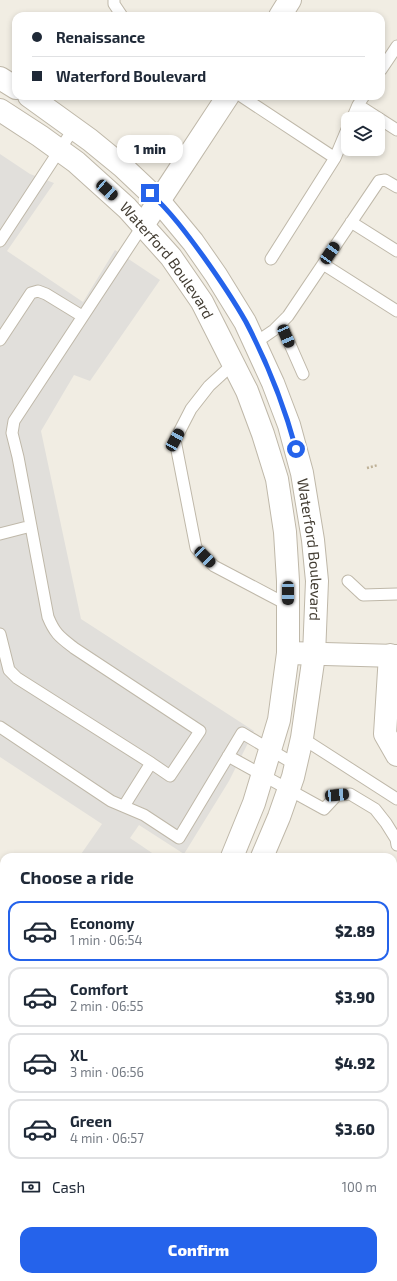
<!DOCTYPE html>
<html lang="en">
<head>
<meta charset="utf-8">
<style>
	:root { --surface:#fff; --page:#f2f2f3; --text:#1f2937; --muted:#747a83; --line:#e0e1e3; --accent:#2563eb }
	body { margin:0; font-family:"Exo 2",sans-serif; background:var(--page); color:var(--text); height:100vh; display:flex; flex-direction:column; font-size:15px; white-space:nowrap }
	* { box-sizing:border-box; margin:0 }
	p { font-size:13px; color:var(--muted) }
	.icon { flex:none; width:22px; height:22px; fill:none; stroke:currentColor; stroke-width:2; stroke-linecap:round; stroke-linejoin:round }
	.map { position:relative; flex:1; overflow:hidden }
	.side { position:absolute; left:0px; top:853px; width:397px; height:428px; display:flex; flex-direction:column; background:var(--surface); border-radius:12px 12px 0 0; box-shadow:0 2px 6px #0003 }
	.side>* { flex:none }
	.banner { position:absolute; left:12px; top:12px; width:373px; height:88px; border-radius:12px; box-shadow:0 2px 6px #0003; display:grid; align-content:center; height:88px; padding:0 20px; background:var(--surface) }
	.controls { position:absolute; left:341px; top:112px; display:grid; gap:8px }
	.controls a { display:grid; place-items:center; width:44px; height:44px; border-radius:8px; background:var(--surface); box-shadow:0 2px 6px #0003; font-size:20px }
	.end { position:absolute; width:18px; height:18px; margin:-9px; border:5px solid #2563eb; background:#fff; box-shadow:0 0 0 2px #fff }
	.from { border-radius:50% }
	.bubble { position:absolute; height:28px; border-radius:12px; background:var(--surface); box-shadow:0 2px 6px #0003; font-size:13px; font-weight:800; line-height:28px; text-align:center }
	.car { position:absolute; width:12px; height:24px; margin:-12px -6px; border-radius:5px; box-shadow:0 0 3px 1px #0007; background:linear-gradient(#222 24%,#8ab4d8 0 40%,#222 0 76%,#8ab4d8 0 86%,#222 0) }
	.banner b { display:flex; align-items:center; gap:14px; height:38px; font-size:15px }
	.banner b+b { border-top:1px solid var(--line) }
	.banner i { width:10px; height:10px; background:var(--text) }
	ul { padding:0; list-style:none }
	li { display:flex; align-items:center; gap:12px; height:60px; margin:0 8px 6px; padding:0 12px; border:2px solid var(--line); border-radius:12px }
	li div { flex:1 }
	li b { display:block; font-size:15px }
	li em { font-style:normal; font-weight:800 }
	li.on { border-color:var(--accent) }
	li>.icon { width:36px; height:36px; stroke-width:1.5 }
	h2 { padding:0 20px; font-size:18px; line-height:48px }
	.pay { display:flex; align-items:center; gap:10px; height:44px; padding:0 20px; font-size:15px }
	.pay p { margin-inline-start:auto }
	.action { display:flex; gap:8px; margin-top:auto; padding:8px 20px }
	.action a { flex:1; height:46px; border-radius:12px; background:var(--accent); color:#fff; font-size:16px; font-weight:800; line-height:46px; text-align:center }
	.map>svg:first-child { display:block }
	.parking { fill:#e1dfdb }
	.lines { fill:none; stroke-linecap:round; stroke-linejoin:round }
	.service-casing { stroke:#bfb8a9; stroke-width:13 }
	.minor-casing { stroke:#bfb8a9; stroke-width:24 }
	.tertiary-casing { stroke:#bfb8a9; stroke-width:24 }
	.secondary-casing { stroke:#d1c293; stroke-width:24 }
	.path { stroke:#beb197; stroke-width:2.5; stroke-dasharray:2 2; stroke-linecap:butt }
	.service { stroke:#fff; stroke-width:11 }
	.minor { stroke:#fff; stroke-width:22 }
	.tertiary { stroke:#fff; stroke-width:22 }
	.secondary { stroke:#fdf0c1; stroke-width:22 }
	.route { stroke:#2563eb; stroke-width:5 }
	.labels { text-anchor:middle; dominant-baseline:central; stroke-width:3.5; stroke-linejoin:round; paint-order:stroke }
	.street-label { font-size:15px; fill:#433d33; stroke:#fff }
</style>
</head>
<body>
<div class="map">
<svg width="397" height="1281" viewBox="0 0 397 1281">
	<rect width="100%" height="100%" fill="#f1ede3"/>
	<path class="parking" d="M 0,154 L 30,174 L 54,183 L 7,251 L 83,302 L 115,250 L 160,280 L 90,381 L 74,375 L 41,431 L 81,619 L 254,731 L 229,781 L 184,854 L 139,825 L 130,838 L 158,857 L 79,857 L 102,824 L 0,757 Z
		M 393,1108 L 397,1111 L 397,1156 L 393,1153 Z"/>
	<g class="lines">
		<defs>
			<path id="service" d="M 114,0 L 114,4 L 122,16
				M 381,70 L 397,46
				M 241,96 L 335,158
				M 358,105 L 397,130
				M 352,119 L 358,105 L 364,96
				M 351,222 L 397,251
				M 0,241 L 74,128
				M 271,259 L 335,158 L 348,127
				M 323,264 L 397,311
				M 281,324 L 303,374
				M 0,340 L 31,293 L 38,291 L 46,294 L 82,316
				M 255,343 L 274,330 L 288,316 L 379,181 L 385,180 L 397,187
				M 233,364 L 209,386 L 191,409 L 175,440 L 196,548 L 214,566 L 288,605
				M 0,534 L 31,526
				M 348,581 L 363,595 L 397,594
				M 0,634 L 9,670 L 17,678 L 151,763
				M 0,727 L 111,801 L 144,815 L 179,838 L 242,733 L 296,765
				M 302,738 L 397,799
				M 228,756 L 324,809 L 337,795 L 350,794 L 375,809 L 386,823 L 396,839 L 397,845
				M 124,806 L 151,763 L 170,776 L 200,731 L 74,648 C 60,637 55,634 48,617 L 18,457 L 12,433 L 14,421 L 143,225
				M 393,997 L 397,999
				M 393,1124 L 397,1127"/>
			<path id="minor" d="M 280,16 L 290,0
				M 143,225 L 159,201 L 228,96
				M 288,653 L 397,656
				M 390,655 L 385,734 L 397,755
				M 72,1281 L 75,1277"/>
			<g id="tertiary">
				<path d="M 0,78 L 16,88"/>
				<path id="s1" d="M 29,96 L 90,140 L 123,167 L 159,201 L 193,242 L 216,275 L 245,322 L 273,383 L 289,425 L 302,473 L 313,540 L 317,581 L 314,655 L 302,738 L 293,777 L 279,817 L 262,857"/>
				<path id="s2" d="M 0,110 L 40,136 L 76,162 L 127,208 L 171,257 L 202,302 L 247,391 L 263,434 L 277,479 L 285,532 L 288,581 L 288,653 L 279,720 L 254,803 L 232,857"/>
			</g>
			<path id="secondary" d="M 0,947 L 4,949
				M 393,1209 L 397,1212"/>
		</defs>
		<use href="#service" class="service-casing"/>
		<use href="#minor" class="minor-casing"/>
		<use href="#tertiary" class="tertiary-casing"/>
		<use href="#secondary" class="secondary-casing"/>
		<path class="path" d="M 367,468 L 378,465"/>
		<use href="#service" class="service"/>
		<use href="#minor" class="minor"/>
		<use href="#tertiary" class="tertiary"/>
		<use href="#secondary" class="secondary"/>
	</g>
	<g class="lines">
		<path class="route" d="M 150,193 C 170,211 187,234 203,256 C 218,277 233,299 246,322 C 267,362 284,405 296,449"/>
	</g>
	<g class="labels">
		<g class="street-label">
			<text stroke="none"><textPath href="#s2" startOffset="227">Waterford Boulevard</textPath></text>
			<text stroke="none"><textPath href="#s1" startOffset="555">Waterford Boulevard</textPath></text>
		</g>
	</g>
</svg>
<div class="controls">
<a><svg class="icon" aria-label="layers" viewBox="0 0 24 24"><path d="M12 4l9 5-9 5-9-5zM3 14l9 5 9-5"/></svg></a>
</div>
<i class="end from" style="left:296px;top:449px"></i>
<i class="end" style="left:150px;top:193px"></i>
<div class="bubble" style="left:117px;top:135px;width:66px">1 min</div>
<i class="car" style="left:107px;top:190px;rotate:132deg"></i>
<i class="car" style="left:330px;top:253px;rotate:34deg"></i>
<i class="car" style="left:286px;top:336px;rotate:157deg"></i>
<i class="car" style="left:175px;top:440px;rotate:29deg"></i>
<i class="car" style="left:205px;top:557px;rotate:135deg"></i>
<i class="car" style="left:288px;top:593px;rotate:180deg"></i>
<i class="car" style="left:337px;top:795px;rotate:85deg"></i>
<div class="banner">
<b><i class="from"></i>Renaissance</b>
<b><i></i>Waterford Boulevard</b>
</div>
<section class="side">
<h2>Choose a ride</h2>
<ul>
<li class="on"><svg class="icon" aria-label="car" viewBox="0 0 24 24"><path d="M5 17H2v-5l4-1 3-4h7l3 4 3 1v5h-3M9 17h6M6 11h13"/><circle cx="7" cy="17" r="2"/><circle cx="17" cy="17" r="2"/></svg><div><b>Economy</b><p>1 min · 06:54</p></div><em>$2.89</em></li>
<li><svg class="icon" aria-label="car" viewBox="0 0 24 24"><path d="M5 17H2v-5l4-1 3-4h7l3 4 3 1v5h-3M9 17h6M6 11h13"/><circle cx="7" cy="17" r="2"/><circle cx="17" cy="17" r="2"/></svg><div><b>Comfort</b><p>2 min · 06:55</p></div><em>$3.90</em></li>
<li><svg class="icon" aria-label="car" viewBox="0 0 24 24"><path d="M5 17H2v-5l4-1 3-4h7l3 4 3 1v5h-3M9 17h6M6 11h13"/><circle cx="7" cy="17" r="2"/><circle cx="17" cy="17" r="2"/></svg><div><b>XL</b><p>3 min · 06:56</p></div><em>$4.92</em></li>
<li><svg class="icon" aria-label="car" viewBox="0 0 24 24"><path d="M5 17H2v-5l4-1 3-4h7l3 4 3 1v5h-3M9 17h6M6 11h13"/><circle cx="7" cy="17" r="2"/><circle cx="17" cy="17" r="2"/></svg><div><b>Green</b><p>4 min · 06:57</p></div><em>$3.60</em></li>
</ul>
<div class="pay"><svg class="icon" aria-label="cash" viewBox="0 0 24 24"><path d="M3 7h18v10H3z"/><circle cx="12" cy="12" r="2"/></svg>Cash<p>100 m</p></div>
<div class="action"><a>Confirm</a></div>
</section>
</div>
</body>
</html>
